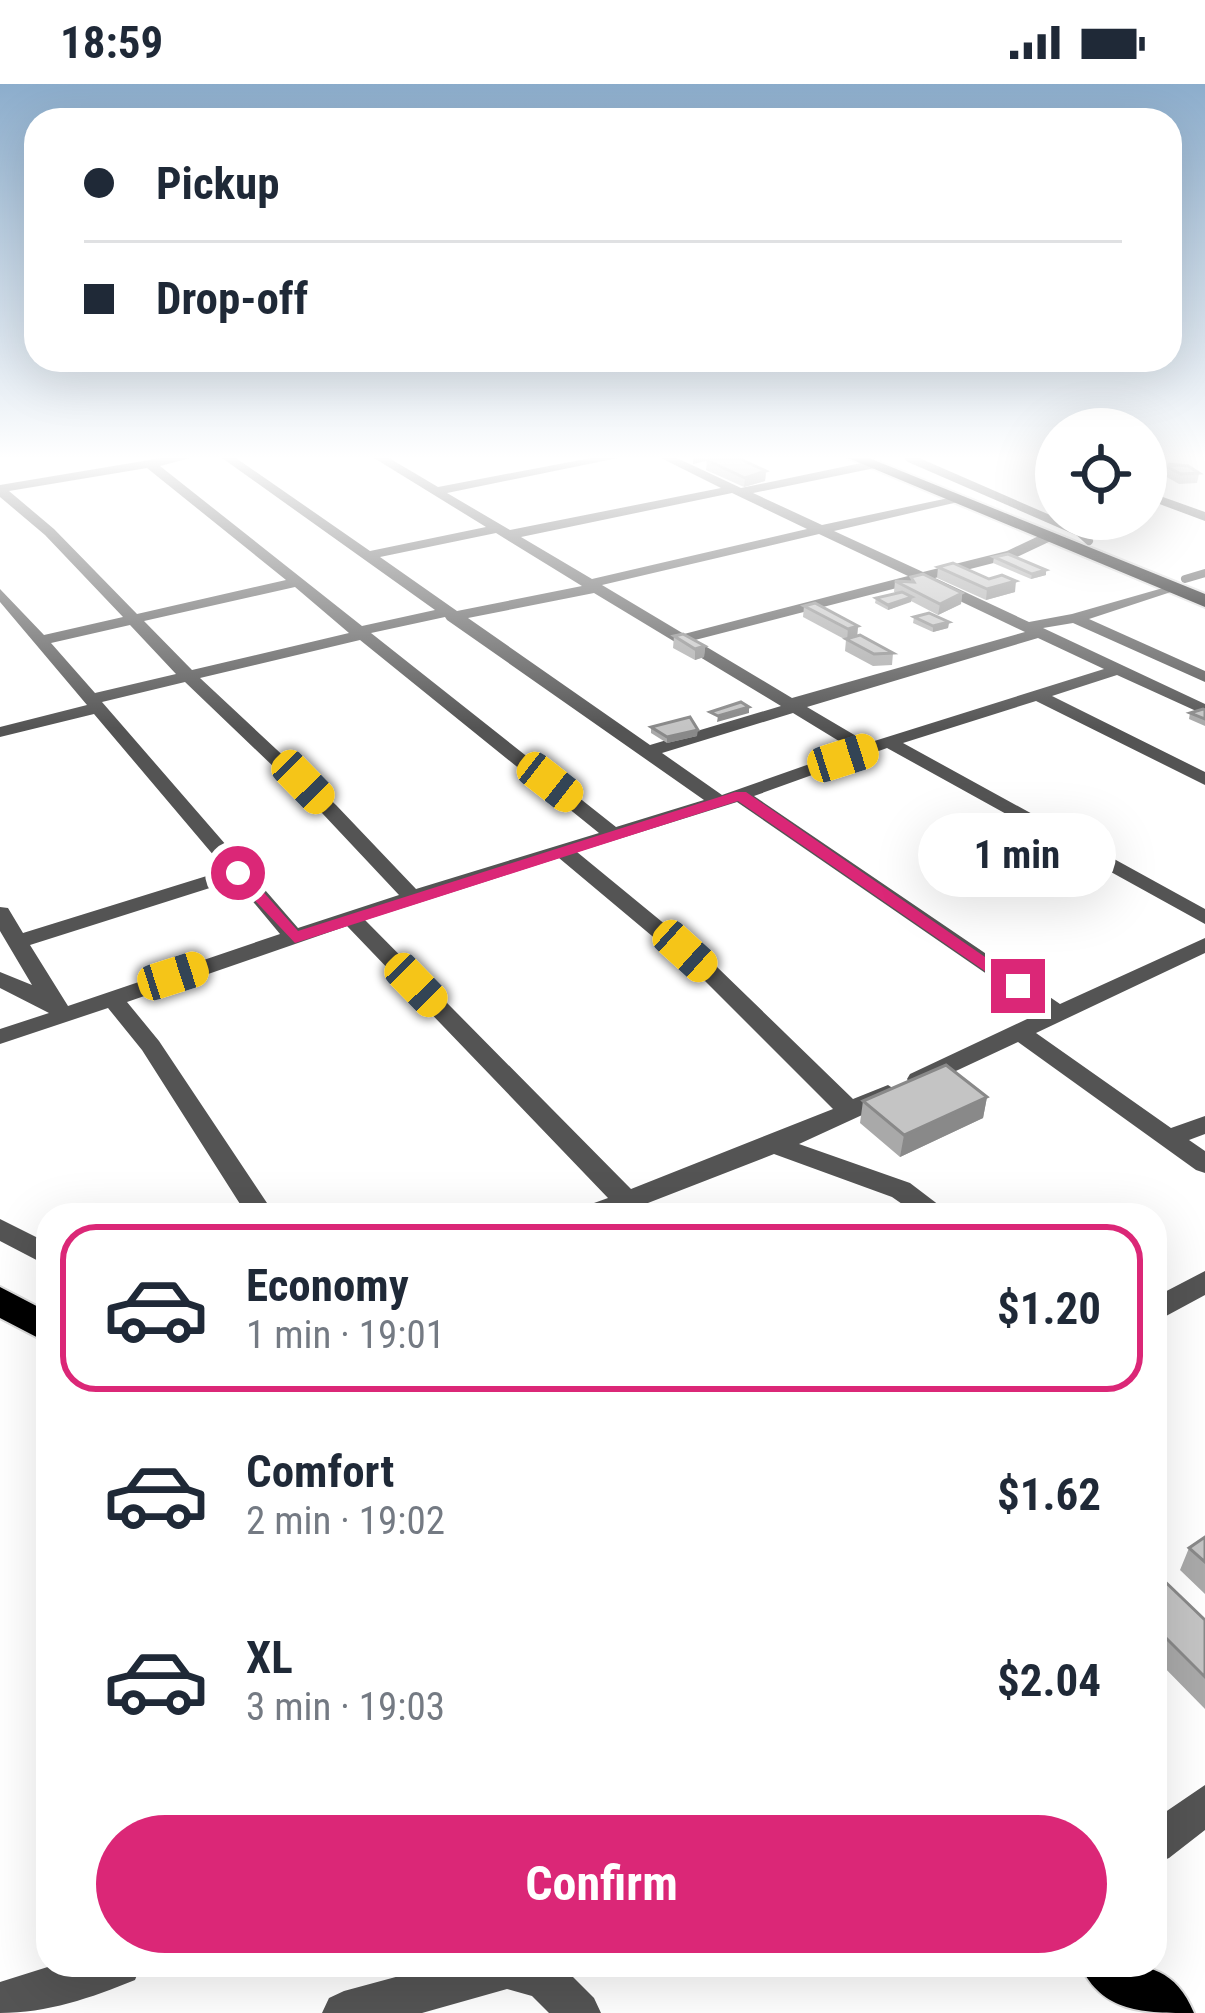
<!DOCTYPE html>
<html lang="en">
<head>
<meta charset="utf-8">
<style>
	:root { --surface:#fff; --page:#f2f2f3; --text:#1f2937; --muted:#747a83; --line:#e0e1e3; --accent:#db2777 }
	body { margin:0; font-family:"Roboto Condensed",sans-serif; background:var(--page); color:var(--text); height:100vh; display:flex; flex-direction:column; font-size:45px; white-space:nowrap }
	* { box-sizing:border-box; margin:0 }
	p { font-size:39px; color:var(--muted) }
	.icon { flex:none; width:66px; height:66px; fill:none; stroke:currentColor; stroke-width:2; stroke-linecap:round; stroke-linejoin:round }
	.map { position:relative; flex:1; overflow:hidden }
	.sheet { position:absolute; left:36px; top:1119px; width:1131px; height:774px; display:flex; flex-direction:column; background:var(--surface); border-radius:36px; box-shadow:0 12px 48px #0002 }
	.sheet>* { flex:none }
	.banner { position:absolute; left:24px; top:24px; width:1158px; height:264px; border-radius:36px; box-shadow:0 12px 48px #0002; display:grid; align-content:center; height:264px; padding:0 60px; background:var(--surface) }
	.controls { position:absolute; left:1035px; top:324px; display:grid; gap:24px }
	.controls a { display:grid; place-items:center; width:132px; height:132px; border-radius:50%; background:var(--surface); box-shadow:0 12px 48px #0002; font-size:60px }
	.end { position:absolute; width:54px; height:54px; margin:-27px; border:15px solid #db2777; background:#fff; box-shadow:0 0 0 6px #fff }
	.from { border-radius:50% }
	.bubble { position:absolute; height:84px; border-radius:42px; background:var(--surface); box-shadow:0 12px 48px #0002; font-size:39px; font-weight:700; line-height:84px; text-align:center }
	.car { position:absolute; width:36px; height:72px; margin:-36px -18px; border-radius:15px; box-shadow:0 0 9px 3px #0007; background:linear-gradient(#f5c518 24%,#345 0 40%,#f5c518 0 76%,#345 0 86%,#f5c518 0) }
	.banner b { display:flex; align-items:center; gap:42px; height:114px; font-size:45px }
	.banner b+b { border-top:3px solid var(--line) }
	.banner i { width:30px; height:30px; background:var(--text) }
	ul { padding:21px 0 0; list-style:none }
	li { display:flex; align-items:center; gap:36px; height:168px; margin:0 24px 18px; padding:0 36px; border:6px solid transparent; border-radius:36px }
	li div { flex:1 }
	li b { display:block; font-size:45px }
	li em { font-style:normal; font-weight:700 }
	li.current { border-color:var(--accent) }
	li>.icon { width:108px; height:108px; stroke-width:1.5 }
	.action { display:flex; gap:24px; margin-top:auto; padding:24px 60px }
	.action a { flex:1; height:138px; border-radius:72px; background:var(--accent); color:#fff; font-size:48px; font-weight:700; line-height:138px; text-align:center }
	.status { display:flex; justify-content:space-between; align-items:center; height:84px; padding:0 60px; background:var(--surface); direction:ltr }
	.status svg { height:33px; fill:currentColor }
	.map>svg:first-child { display:block }
	.lines { fill:none; stroke-linecap:round; stroke-linejoin:round }
	.primary-casing { stroke:#dbdbdb; stroke-width:4 }
	.lane { stroke:#545454; stroke-width:8 }
	.street { fill:#545454; fill-rule:evenodd }
	.primary { fill:#000; fill-rule:evenodd }
	.wall { fill:#a9a9a9 }
	.shaded-wall { fill:#898989 }
	.building { fill:#c4c4c4; stroke:#898989; stroke-width:3 }
	.route { fill:#db2777 }
</style>
</head>
<body>
<div class="status"><b>18:59</b><svg viewBox="0 0 49 12"><path d="M0 12V9h3v3zM5 12V6h3v6zM10 12V3h3v9zM15 12V0h3v12zM26 1h20v11H26zM47 4h2v5h-2z"/></svg></div>
<div class="map">
<svg width="1205" height="1929" viewBox="0 0 1205 1929">
	<rect width="100%" height="100%" fill="#fff"/>
	<g class="lines">
		<defs>
			<path id="primary" d="M 848,374 L 869,374 L 1205,510 L 1205,523 Z
				M 0,1203 L 48,1228 L 48,1259 L 0,1234 Z
				M 1080,1881 C 1130,1881 1171,1873 1194,1929 C 1144,1929 1102,1929 1080,1881 Z"/>
		</defs>
		<use href="#primary" class="primary-casing"/>
		<path class="lane" d="M 909,374 L 1079,448 L 1089,457
			M 1185,495 L 1205,489"/>
		<path class="street" d="M 161,374 L 190,374 L 160,382 L 362,542 L 435,526 L 222,374 L 236,374 L 370,467 L 486,443 L 374,374 L 389,374 L 438,403 L 591,374 L 618,374 L 447,409 L 510,446 L 721,404 L 661,374 L 677,374 L 741,404 L 871,377 L 875,384 L 753,409 L 822,441 L 958,412 L 958,418 L 834,447 L 923,488 L 1007,467 L 1043,450 L 1053,450 L 1053,456 L 1017,473 L 935,494 L 1029,538 L 1072,530 L 1177,500 L 1177,506 L 1089,535 L 1205,587 L 1205,598 L 1073,539 L 1043,544 L 1205,620 L 1205,631 L 1117,591 L 1052,612 L 1205,688 L 1205,701 L 1036,617 L 903,659 L 1205,825 L 1205,840 L 887,664 L 754,712 L 1060,920 L 1205,854 L 1205,869 L 1036,949 L 1171,1044 L 1205,1032 L 1205,1050 L 1189,1056 L 1205,1067 L 1205,1089 L 1196,1086 L 1018,958 L 928,1000 L 910,1000 L 907,995 L 910,990 L 1042,928 L 737,718 L 577,768 L 717,883 L 853,1015 L 888,1001 L 900,1009 L 897,1015 L 799,1060 L 910,1099 L 952,1131 L 918,1131 L 892,1113 L 774,1070 L 617,1131 L 576,1131 L 580,1124 L 608,1114 L 347,842 L 127,918 L 159,957 L 275,1131 L 247,1131 L 142,966 L 108,924 L 0,960 L 0,945 L 49,929 L 0,904 L 0,888 L 32,901 L 0,847 L 0,823 L 8,824 L 23,849 L 226,786 L 94,630 L 0,653 L 0,643 L 87,621 L 0,518 L 0,505 L 44,551 L 123,533 L 45,451 L 0,413 L 0,401 ZM 147,384 L 286,496 L 137,530 L 54,445 L 9,407 ZM 732,409 L 807,445 L 592,495 L 521,453 ZM 496,449 L 582,502 L 457,527 L 380,473 ZM 819,450 L 908,492 L 684,550 L 602,501 ZM 920,498 L 1025,548 L 792,614 L 695,556 ZM 295,503 L 349,549 L 192,586 L 144,537 ZM 594,509 L 781,622 L 650,661 L 468,534 ZM 445,533 L 447,536 L 704,716 L 616,743 L 371,549 ZM 130,541 L 176,590 L 95,609 L 51,559 ZM 1038,554 L 1104,585 L 868,659 L 807,623 ZM 360,556 L 599,749 L 416,805 L 336,721 L 200,594 ZM 185,598 L 322,729 L 399,811 L 298,844 L 102,618 ZM 793,629 L 852,665 L 722,711 L 662,669 ZM 559,774 L 701,893 L 833,1025 L 631,1105 L 365,836 ZM 235,796 L 280,850 L 68,922 L 30,861 Z
			M 1041,374 L 1056,374 L 1056,382 Z
			M 1146,407 L 1205,428 L 1205,437 L 1146,415 Z
			M 0,1135 L 48,1159 L 48,1182 L 0,1157 Z
			M 1205,1187 L 1205,1211 L 1155,1238 L 1155,1213 Z
			M 1205,1701 L 1205,1746 L 1169,1774 L 1155,1780 L 1155,1735 Z
			M 54,1881 L 141,1881 L 135,1896 C 91,1914 47,1929 0,1929 L 0,1898 Z
			M 440,1881 L 561,1881 L 594,1914 L 601,1929 L 549,1929 L 532,1912 L 507,1905 L 422,1929 L 322,1929 L 329,1914 L 344,1907 Z"/>
		<use href="#primary" class="primary"/>
	</g>
	<path class="wall" d="M 707,376 L 766,387 L 765,397 L 744,403 L 706,386 Z
		M 1168,380 L 1199,389 L 1197,399 L 1179,400 L 1165,392 Z
		M 994,473 L 1046,486 L 1046,491 L 1031,495 L 993,479 Z
		M 938,483 L 1015,508 L 986,516 L 937,494 Z
		M 911,493 L 962,509 L 961,520 L 938,531 L 911,517 L 888,526 L 875,519 L 876,514 L 896,509 L 894,508 L 895,497 L 911,498 Z
		M 804,522 L 858,542 L 857,552 L 893,569 L 892,581 L 873,582 L 845,567 L 846,556 L 803,533 Z
		M 914,533 L 949,538 L 948,544 L 933,548 L 913,539 Z
		M 674,552 L 705,562 L 704,573 L 695,576 L 673,564 Z
		M 1205,626 L 1205,642 L 1189,635 L 1190,629 Z
		M 651,643 L 697,652 L 667,659 L 651,649 Z
		M 987,1013 L 983,1034 L 900,1073 L 860,1039 L 863,1017 Z
		M 1205,1453 L 1205,1510 L 1180,1486 L 1189,1464 Z
		M 1155,1488 L 1205,1536 L 1205,1625 L 1155,1574 Z"/>
	<path class="shaded-wall" d="M 693,374 L 706,374 L 706,377 L 693,380 Z
		M 766,387 L 765,397 L 744,403 L 745,394 Z
		M 1046,486 L 1046,491 L 1031,495 L 1032,490 Z
		M 1016,497 L 1015,508 L 986,516 L 987,505 Z
		M 962,509 L 961,520 L 938,531 L 940,520 Z
		M 912,513 L 911,518 L 888,526 L 888,521 Z
		M 949,538 L 948,544 L 933,548 L 933,542 Z
		M 858,542 L 857,553 L 847,556 L 848,545 Z
		M 705,562 L 704,573 L 695,576 L 695,565 Z
		M 749,623 L 749,629 L 717,638 L 718,632 Z
		M 698,646 L 697,652 L 667,659 L 667,653 Z
		M 987,1013 L 983,1034 L 900,1073 L 904,1051 Z"/>
	<path class="building" d="M 713,374 L 738,374 L 766,387 L 745,394 L 707,376 Z
		M 1168,380 L 1188,382 L 1199,389 L 1181,390 L 1167,383 L 1171,382 Z
		M 1008,470 L 1046,486 L 1032,490 L 994,473 Z
		M 953,479 L 989,495 L 1002,491 L 1016,497 L 987,505 L 938,483 Z
		M 923,490 L 962,509 L 940,520 L 895,497 L 914,498 L 911,493 Z
		M 902,508 L 912,513 L 888,521 L 876,514 Z
		M 815,519 L 858,542 L 848,545 L 804,522 Z
		M 929,529 L 949,538 L 933,542 L 914,533 Z
		M 683,550 L 705,562 L 695,565 L 674,552 Z
		M 860,551 L 893,569 L 874,570 L 846,555 Z
		M 741,618 L 749,623 L 718,632 L 710,628 Z
		M 1203,625 L 1205,626 L 1205,635 L 1190,629 Z
		M 690,633 L 698,646 L 667,653 L 651,643 Z
		M 946,981 L 987,1013 L 904,1051 L 863,1017 Z
		M 1205,1453 L 1205,1478 L 1189,1464 Z
		M 1155,1488 L 1205,1536 L 1205,1593 L 1155,1543 Z"/>
	<linearGradient id="sky" x2="0" y2="1"><stop stop-color="#8cadcc"/><stop offset="0.58" stop-color="#fff"/><stop offset="1" stop-color="#fff" stop-opacity="0"/></linearGradient>
	<rect width="1205" height="644" fill="url(#sky)"/>
	<path class="route" d="M 735,708 L 746,708 L 1027,902 L 1011,905 L 738,717 L 295,859 L 229,789 L 243,785 L 298,847 Z"/>
</svg>
<div class="controls">
<a><svg class="icon" aria-label="locate" viewBox="0 0 24 24"><circle cx="12" cy="12" r="6"/><path d="M12 2v4M12 18v4M2 12h4M18 12h4"/></svg></a>
</div>
<i class="end from" style="left:238px;top:789px"></i>
<i class="end" style="left:1018px;top:902px"></i>
<div class="bubble" style="left:918px;top:729px;width:198px">1 min</div>
<i class="car" style="left:843px;top:674px;rotate:72deg"></i>
<i class="car" style="left:303px;top:698px;rotate:136deg"></i>
<i class="car" style="left:550px;top:698px;rotate:128deg"></i>
<i class="car" style="left:685px;top:867px;rotate:132deg"></i>
<i class="car" style="left:173px;top:892px;rotate:72deg"></i>
<i class="car" style="left:416px;top:901px;rotate:136deg"></i>
<div class="banner">
<b><i class="from"></i>Pickup</b>
<b><i></i>Drop-off</b>
</div>
<section class="sheet">
<ul>
<li class="current"><svg class="icon" aria-label="car" viewBox="0 0 24 24"><path d="M5 17H2v-5l4-1 3-4h7l3 4 3 1v5h-3M9 17h6M6 11h13"/><circle cx="7" cy="17" r="2"/><circle cx="17" cy="17" r="2"/></svg><div><b>Economy</b><p>1 min · 19:01</p></div><em>$1.20</em></li>
<li><svg class="icon" aria-label="car" viewBox="0 0 24 24"><path d="M5 17H2v-5l4-1 3-4h7l3 4 3 1v5h-3M9 17h6M6 11h13"/><circle cx="7" cy="17" r="2"/><circle cx="17" cy="17" r="2"/></svg><div><b>Comfort</b><p>2 min · 19:02</p></div><em>$1.62</em></li>
<li><svg class="icon" aria-label="car" viewBox="0 0 24 24"><path d="M5 17H2v-5l4-1 3-4h7l3 4 3 1v5h-3M9 17h6M6 11h13"/><circle cx="7" cy="17" r="2"/><circle cx="17" cy="17" r="2"/></svg><div><b>XL</b><p>3 min · 19:03</p></div><em>$2.04</em></li>
</ul>
<div class="action"><a>Confirm</a></div>
</section>
</div>
</body>
</html>
